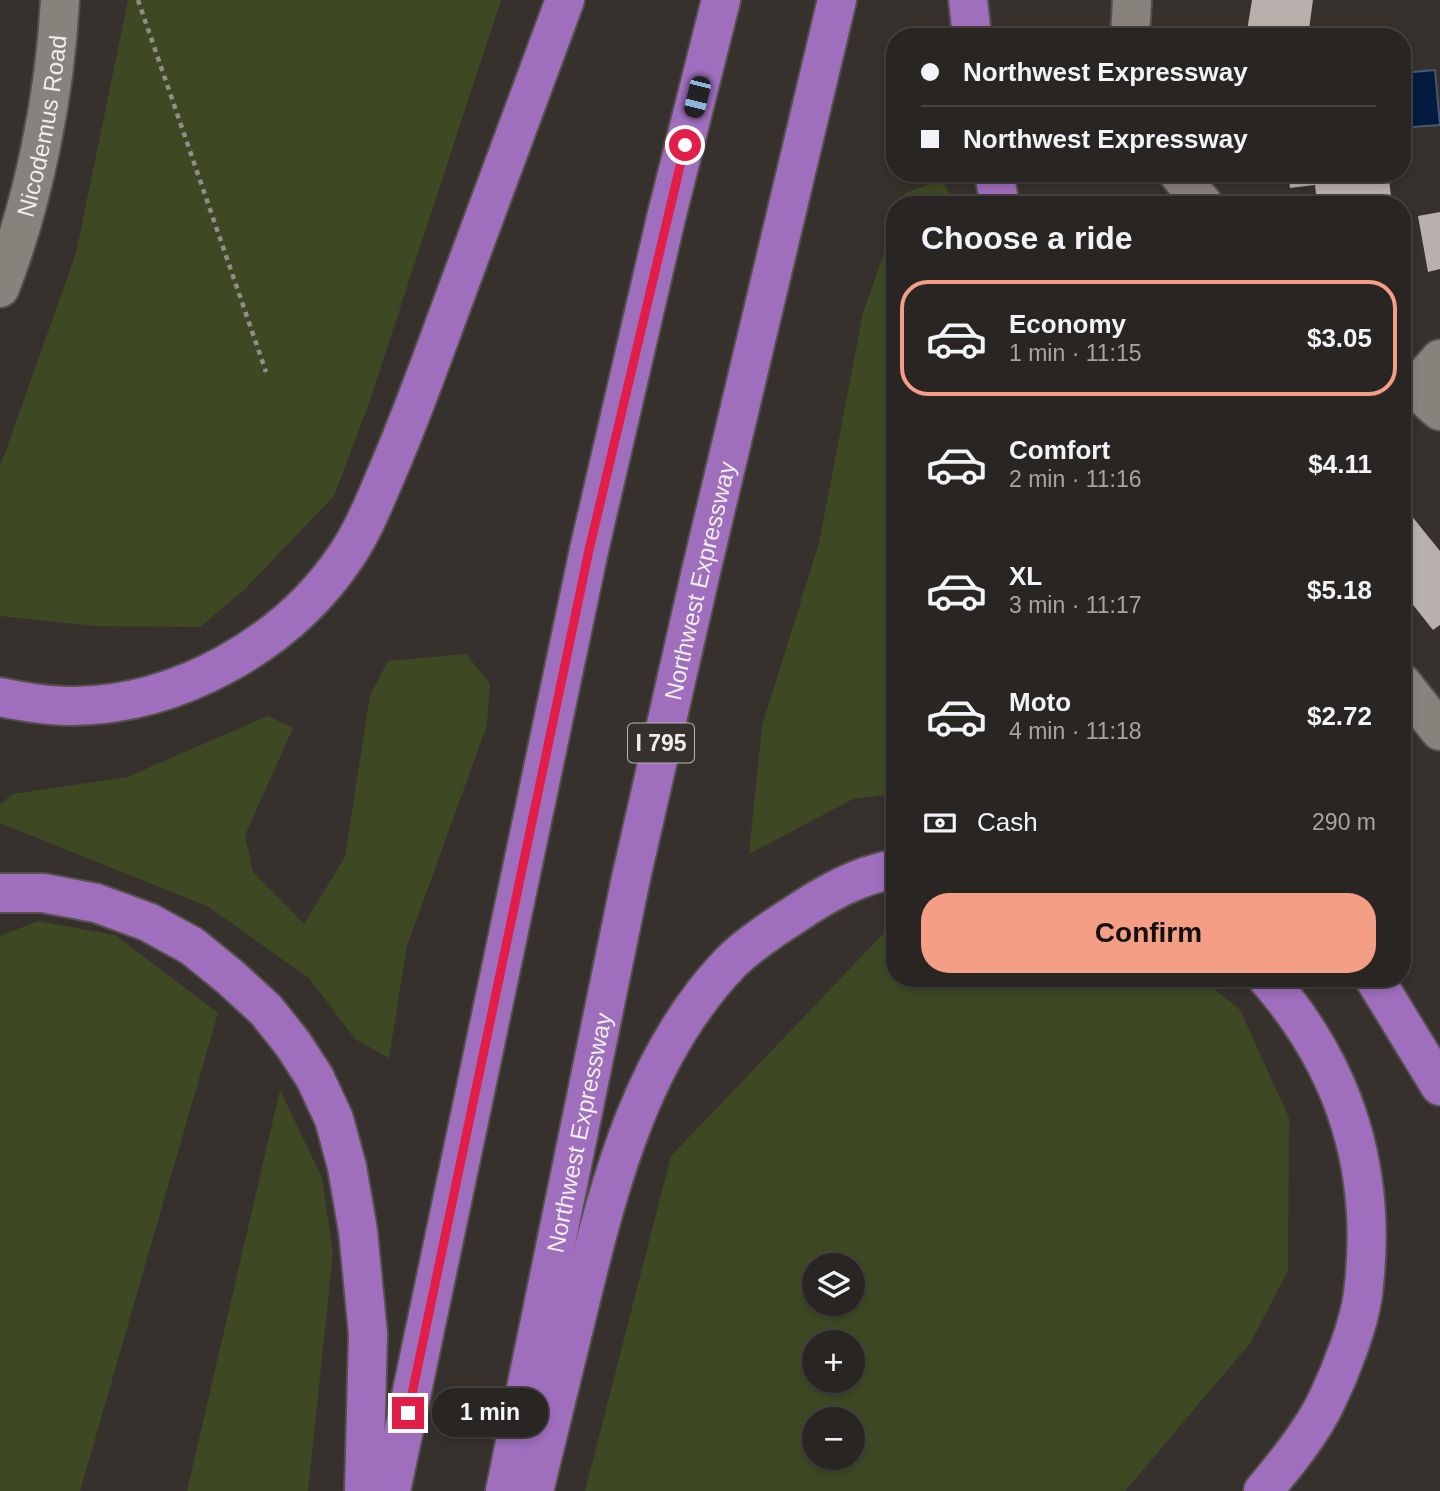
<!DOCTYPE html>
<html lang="en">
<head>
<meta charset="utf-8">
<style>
	:root { --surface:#282522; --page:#302d2a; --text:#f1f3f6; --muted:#a5a5a5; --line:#444240; --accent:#f49e86 }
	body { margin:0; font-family:Arial,sans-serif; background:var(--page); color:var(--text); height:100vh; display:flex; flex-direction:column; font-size:26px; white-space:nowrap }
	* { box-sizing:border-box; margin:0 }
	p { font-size:23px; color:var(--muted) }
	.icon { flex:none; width:38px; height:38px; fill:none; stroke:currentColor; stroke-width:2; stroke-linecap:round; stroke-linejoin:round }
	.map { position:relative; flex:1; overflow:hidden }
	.side { position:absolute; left:886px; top:196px; width:525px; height:791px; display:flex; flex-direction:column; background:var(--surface); border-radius:28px; box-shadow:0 4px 10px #0003,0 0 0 2px var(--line) }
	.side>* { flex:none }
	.top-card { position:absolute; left:886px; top:28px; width:525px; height:154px; border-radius:28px; box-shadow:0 4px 10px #0003,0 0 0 2px var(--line); display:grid; align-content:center; height:154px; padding:0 35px; background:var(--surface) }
	.fabs { position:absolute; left:802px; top:1253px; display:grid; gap:14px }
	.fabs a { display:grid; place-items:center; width:63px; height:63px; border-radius:50%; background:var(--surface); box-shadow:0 4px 10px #0003,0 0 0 2px var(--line); font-size:35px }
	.end { position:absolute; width:32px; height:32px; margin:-16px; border:9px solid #e11d48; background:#fff; box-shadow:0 0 0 4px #fff }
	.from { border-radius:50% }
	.bubble { position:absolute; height:49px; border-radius:24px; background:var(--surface); box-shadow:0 4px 10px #0003,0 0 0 2px var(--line); font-size:23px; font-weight:600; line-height:49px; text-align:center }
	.car { position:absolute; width:21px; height:42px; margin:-21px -10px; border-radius:9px; box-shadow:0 0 5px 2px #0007; background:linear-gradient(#222 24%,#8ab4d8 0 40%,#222 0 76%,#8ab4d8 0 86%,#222 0) }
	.top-card b { display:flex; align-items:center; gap:24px; height:66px; font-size:26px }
	.top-card b+b { border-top:2px solid var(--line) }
	.top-card i { width:18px; height:18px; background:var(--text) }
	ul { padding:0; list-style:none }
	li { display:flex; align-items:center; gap:21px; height:116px; margin:0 14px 10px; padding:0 21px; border:4px solid transparent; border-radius:28px }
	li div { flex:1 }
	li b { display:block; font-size:26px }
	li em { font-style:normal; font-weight:600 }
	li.current { border-color:var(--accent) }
	li>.icon { width:63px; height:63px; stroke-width:1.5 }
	h2 { padding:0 35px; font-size:32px; line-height:84px }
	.pay { display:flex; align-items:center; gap:18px; height:77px; padding:0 35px; font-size:26px }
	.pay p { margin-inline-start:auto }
	.cta { display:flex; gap:14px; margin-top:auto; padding:14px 35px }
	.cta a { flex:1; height:80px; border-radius:28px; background:var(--accent); color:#111; font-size:28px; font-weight:600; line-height:80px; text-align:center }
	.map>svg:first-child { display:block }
	.green { fill:#3e4924; fill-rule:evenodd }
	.water { fill:#031b3f; stroke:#4a5a72; stroke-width:2 }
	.building { fill:#b8b0ad }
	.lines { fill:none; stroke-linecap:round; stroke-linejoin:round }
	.minor-casing { stroke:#55504c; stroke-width:42 }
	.highway-casing { stroke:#55504c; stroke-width:42 }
	.path { stroke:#928d8a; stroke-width:4.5; stroke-dasharray:5 5; stroke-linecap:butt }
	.minor { stroke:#88827d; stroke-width:38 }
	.highway { stroke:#9f6ebd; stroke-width:38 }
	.route { stroke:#e11d48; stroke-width:9 }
	.labels { text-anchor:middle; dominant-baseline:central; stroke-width:7; stroke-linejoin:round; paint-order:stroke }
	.shield { fill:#36312d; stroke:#b9b5b1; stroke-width:2 }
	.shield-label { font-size:23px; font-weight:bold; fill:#f1edea }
	.street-label { font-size:24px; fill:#f1edea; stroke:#36312d }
</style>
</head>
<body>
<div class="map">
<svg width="1440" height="1491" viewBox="0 0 1440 1491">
	<rect width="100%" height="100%" fill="#36312d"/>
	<path class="green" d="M 128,0 L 501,0 L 368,406 L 334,496 L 245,589 L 200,627 L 96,626 L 0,616 L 0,467 L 76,253 Z
		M 942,180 L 956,205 L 901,205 L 905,193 Z
		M 894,224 L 894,794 L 853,799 L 749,854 L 762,726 L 819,543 L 863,313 Z
		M 466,654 L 490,684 L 487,725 L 407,946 L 389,1058 L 355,1039 L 309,978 L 207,906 L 0,823 L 0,804 L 13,794 L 127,777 L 268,716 L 293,728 L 245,835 L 253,872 L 304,924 L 345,857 L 370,695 L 388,661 Z
		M 38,921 L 115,935 L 218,1013 L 80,1491 L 0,1491 L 0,936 Z
		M 894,928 L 894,978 L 1201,978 L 1240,1010 L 1289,1118 L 1288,1270 L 1251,1342 L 1125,1491 L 585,1491 L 671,1156 L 884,933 ZM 814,1265 L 852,1265 L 852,1304 L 814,1304 ZM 852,1342 L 852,1381 L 814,1381 L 814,1342 ZM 852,1419 L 852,1458 L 814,1458 L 814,1419 Z
		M 280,1090 L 322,1178 L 333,1253 L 308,1491 L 187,1491 Z"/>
	<path class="water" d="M 1435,70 L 1440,125 L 1412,127 L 1410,101 L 1402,101 L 1402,73 Z"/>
	<path class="building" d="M 1252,0 L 1313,0 L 1308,37 L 1246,37 Z
		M 1288,173 L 1375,173 L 1376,181 L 1389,179 L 1392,205 L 1338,205 L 1337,201 L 1317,203 L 1315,185 L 1290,188 Z
		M 1440,212 L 1440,269 L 1428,272 L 1418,216 Z
		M 1402,504 L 1440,551 L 1440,625 L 1433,630 L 1402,591 Z"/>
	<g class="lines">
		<defs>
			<g id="minor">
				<path d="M 1130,37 L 1132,0"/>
				<path d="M 1178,173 L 1204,205"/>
				<path id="s1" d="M 0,288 C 34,200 55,95 60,0"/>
				<path d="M 1402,377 L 1440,411"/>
				<path d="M 1415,388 L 1440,359"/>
				<path d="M 1402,683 L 1440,731"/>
			</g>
			<g id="highway">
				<path d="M 968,0 L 972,37"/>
				<path d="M 994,173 L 1000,205"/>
				<path d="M 0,697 C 24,702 49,706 73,706 C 179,705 288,643 346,556 C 363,531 374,503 386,475 C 410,420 430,364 451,307 C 489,205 527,103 565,0"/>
				<path d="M 0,893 L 43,893 L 96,903 L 148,922 L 192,946 L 230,977 L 266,1010 L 293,1044 L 315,1078 L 334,1119 L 347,1167 L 358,1231 L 368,1334 L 364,1491"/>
				<path d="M 1374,978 L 1440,1086"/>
				<path d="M 391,1491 L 589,550 L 666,218 L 721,0"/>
				<path id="s2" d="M 505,1491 L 631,878 L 702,567 L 837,0"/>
				<path d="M 534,1491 C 550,1426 566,1360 582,1295 C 611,1177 644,1053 730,963 C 748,945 772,929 794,915 C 825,894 857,876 894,869"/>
				<path d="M 1263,1491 C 1286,1464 1312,1432 1327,1400 C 1341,1371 1359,1325 1363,1294 C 1378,1173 1347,1070 1267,978"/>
			</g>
		</defs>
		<use href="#minor" class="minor-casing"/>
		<use href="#highway" class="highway-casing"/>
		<path class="path" d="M 138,0 L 266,372"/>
		<use href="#minor" class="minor"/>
		<use href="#highway" class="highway"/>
	</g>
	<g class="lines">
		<path class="route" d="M 408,1413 L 589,550 L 685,145"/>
	</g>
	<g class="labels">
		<rect class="shield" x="628" y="723.5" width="66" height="39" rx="5"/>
		<g class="shield-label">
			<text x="661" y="743">I 795</text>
		</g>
		<g class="street-label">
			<text stroke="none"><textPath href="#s1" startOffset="168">Nicodemus Road</textPath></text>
			<text stroke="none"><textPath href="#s2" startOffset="931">Northwest Expressway</textPath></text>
			<text stroke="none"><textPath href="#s2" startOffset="366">Northwest Expressway</textPath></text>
		</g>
	</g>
</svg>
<div class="fabs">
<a><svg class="icon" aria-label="layers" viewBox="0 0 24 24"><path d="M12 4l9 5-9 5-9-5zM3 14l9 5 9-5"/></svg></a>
<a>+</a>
<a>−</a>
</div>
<i class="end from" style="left:685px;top:145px"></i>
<i class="end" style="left:408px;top:1413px"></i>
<div class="bubble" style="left:432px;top:1388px;width:116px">1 min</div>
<i class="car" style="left:697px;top:97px;rotate:194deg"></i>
<div class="top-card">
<b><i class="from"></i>Northwest Expressway</b>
<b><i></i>Northwest Expressway</b>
</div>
<section class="side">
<h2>Choose a ride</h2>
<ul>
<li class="current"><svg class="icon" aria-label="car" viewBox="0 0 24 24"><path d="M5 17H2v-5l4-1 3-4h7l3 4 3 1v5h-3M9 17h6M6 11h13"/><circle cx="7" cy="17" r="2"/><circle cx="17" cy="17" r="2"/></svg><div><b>Economy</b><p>1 min · 11:15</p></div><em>$3.05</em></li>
<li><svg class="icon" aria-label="car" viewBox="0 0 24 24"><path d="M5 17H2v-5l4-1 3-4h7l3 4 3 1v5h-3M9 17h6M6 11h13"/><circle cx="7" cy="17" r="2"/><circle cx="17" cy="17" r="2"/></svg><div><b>Comfort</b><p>2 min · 11:16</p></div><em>$4.11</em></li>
<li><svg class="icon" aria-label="car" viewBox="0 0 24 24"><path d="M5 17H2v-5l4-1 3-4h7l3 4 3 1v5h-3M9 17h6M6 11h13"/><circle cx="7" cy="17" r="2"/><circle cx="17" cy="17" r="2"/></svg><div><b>XL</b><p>3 min · 11:17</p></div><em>$5.18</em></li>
<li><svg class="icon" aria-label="car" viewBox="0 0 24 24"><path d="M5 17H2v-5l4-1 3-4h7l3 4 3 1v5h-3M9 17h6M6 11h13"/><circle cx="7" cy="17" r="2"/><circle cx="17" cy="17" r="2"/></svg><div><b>Moto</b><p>4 min · 11:18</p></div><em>$2.72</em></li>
</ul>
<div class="pay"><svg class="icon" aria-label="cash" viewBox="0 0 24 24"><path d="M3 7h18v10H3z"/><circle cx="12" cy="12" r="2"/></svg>Cash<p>290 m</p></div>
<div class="cta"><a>Confirm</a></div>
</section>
</div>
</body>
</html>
